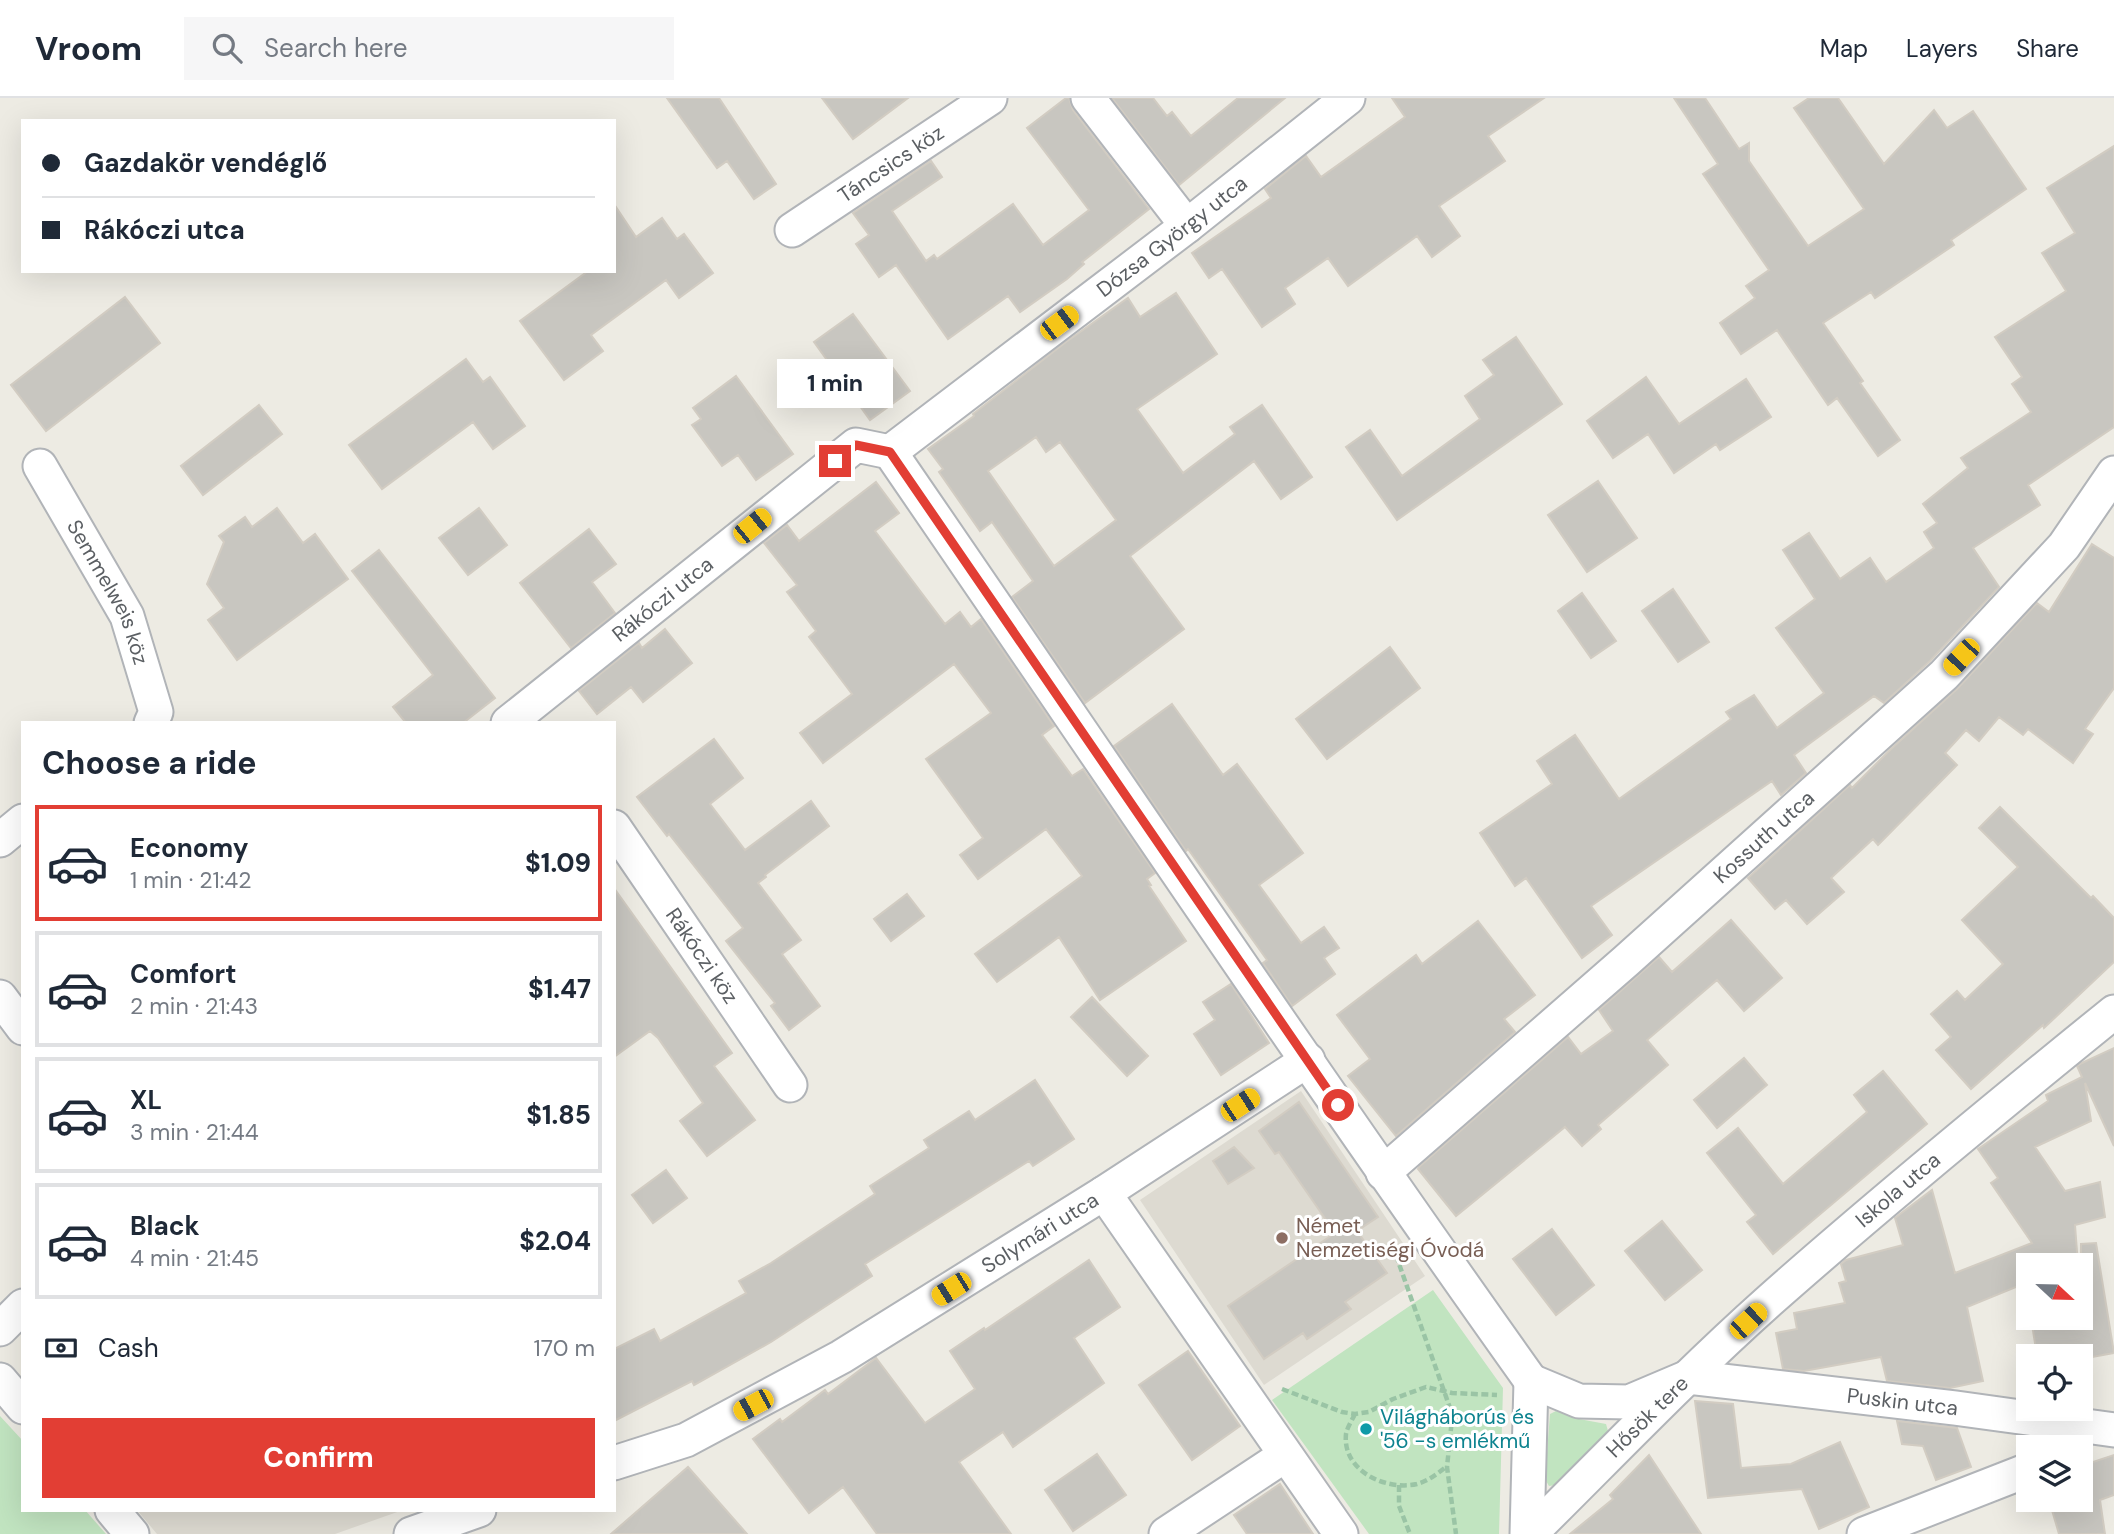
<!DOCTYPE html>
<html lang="en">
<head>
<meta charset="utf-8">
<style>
	:root { --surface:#fff; --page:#f6f6f7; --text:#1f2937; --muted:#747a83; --line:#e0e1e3; --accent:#e23e34 }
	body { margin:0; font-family:"DM Sans",sans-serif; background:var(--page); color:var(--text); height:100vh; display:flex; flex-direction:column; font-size:26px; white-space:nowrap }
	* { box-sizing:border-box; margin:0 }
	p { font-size:23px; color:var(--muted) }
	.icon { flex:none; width:38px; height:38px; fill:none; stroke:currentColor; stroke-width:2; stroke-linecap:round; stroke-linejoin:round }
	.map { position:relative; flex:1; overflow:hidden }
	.side { position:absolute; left:21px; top:623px; width:595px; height:791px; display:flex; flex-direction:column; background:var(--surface); border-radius:0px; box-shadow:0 7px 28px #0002 }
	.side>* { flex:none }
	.banner { position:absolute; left:21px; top:21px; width:595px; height:154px; border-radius:0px; box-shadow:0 7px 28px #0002; display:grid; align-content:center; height:154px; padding:0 21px; background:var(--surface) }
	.needle { width:46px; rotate:112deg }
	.controls { position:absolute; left:2016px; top:1155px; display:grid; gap:14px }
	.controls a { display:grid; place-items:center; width:77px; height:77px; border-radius:0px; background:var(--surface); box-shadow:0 7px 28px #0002; font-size:35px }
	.end { position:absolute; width:32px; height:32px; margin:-16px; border:9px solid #e23e34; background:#fff; box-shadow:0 0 0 4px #fff }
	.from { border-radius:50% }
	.bubble { position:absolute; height:49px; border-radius:0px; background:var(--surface); box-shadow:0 7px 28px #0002; font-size:23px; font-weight:800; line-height:49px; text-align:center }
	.car { position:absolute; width:21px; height:42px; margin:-21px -10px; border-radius:9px; box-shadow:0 0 5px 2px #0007; background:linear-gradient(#f5c518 24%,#345 0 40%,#f5c518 0 76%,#345 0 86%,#f5c518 0) }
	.banner b { display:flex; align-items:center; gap:24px; height:66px; font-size:26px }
	.banner b+b { border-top:2px solid var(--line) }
	.banner i { width:18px; height:18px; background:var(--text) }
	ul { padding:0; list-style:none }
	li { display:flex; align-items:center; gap:21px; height:116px; margin:0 14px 10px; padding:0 7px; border:4px solid var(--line); border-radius:0px }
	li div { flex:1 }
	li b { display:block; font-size:26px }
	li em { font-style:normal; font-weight:800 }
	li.on { border-color:var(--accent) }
	li>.icon { width:63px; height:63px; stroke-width:1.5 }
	h2 { padding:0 21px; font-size:32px; line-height:84px }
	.pay { display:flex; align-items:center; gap:18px; height:77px; padding:0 21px; font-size:26px }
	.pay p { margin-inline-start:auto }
	.cta { display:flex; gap:14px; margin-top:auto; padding:14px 21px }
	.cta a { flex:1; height:80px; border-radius:0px; background:var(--accent); color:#fff; font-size:28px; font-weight:800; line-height:80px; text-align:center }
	header { display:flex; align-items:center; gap:42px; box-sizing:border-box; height:98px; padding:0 35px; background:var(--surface); border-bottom:2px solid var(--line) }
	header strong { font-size:33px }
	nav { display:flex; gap:38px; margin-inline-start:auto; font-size:24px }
	.search { width:490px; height:63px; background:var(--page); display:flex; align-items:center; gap:18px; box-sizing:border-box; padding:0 24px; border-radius:0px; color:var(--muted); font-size:26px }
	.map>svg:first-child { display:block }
	.education { fill:#dddad1 }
	.green { fill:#c1e4c0 }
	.building { fill:#c8c6c0; stroke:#d2ccc2; stroke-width:2; fill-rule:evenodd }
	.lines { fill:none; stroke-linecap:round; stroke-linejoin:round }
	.minor-casing { stroke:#b1b4b8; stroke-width:37 }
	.path { stroke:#9ac4a5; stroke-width:4.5; stroke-dasharray:7 3.5; stroke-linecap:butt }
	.minor { stroke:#fff; stroke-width:33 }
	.route { stroke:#e23e34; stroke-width:9 }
	.education-dot { fill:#8d6e63; stroke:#fff; stroke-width:2.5 }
	.culture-dot { fill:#0f9aa8; stroke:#fff; stroke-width:2.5 }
	.labels { text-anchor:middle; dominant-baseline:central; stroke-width:6; stroke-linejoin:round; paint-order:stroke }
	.street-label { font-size:21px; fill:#5b5f63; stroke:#fff }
	.education-label { font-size:21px; fill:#785e54; stroke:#fff; text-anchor:start }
	.culture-label { font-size:21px; fill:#0d838f; stroke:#fff; text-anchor:start }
</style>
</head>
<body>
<header>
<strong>Vroom</strong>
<div class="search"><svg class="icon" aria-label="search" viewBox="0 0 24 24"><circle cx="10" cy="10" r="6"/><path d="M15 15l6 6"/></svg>Search here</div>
<nav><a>Map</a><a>Layers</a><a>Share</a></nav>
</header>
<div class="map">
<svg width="2114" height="1436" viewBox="0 0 2114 1436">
	<rect width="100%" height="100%" fill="#edebe3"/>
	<path class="education" d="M 1301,993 L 1425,1178 L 1264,1287 L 1140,1102 Z
		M 137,1412 L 403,1412 L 335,1436 L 157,1436 Z"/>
	<path class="green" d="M 1433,1192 L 1503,1290 L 1499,1436 L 1369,1436 L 1272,1302 Z
		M 1556,1313 L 1579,1321 L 1606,1326 L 1608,1333 L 1556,1387 L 1549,1388 L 1545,1381 L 1550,1316 Z
		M 0,1318 L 23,1343 L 23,1412 L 85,1412 L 106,1436 L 0,1436 Z"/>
	<path class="building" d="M 667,0 L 719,0 L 776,86 L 754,101 L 727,63 L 717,70 Z
		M 822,0 L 908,0 L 853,41 Z
		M 1066,0 L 1069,0 L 1073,12 L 1149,111 L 1082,164 L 1084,166 L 1067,181 L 1020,214 L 1008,198 L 948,241 L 896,167 L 879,179 L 856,146 L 869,137 L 853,115 L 931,63 L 942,79 L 892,113 L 926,163 L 934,157 L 937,161 L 1013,106 L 1043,147 L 1089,112 L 1027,30 Z
		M 1112,0 L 1153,0 L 1167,18 L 1172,14 L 1191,38 L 1238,0 L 1285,0 L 1179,87 Z
		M 1392,0 L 1544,0 L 1488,38 L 1505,63 L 1439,108 L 1460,138 L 1432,159 L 1417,138 L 1348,188 L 1328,160 L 1285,190 L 1295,206 L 1262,229 L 1222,171 L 1209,180 L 1192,155 L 1271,100 L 1265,91 L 1306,58 L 1321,79 L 1405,19 Z
		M 1674,0 L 1705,0 L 1739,51 L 1749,45 L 1749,63 L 1808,148 L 1864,111 L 1794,10 L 1809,0 L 1838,0 L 1884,66 L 1934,12 L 1947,30 L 1973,13 L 2026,91 L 1951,142 L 1954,147 L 1875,200 L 1871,194 L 1823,225 L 1863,283 L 1860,285 L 1900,342 L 1878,358 L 1837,300 L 1828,307 L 1777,232 L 1741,256 L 1720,225 L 1755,200 L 1746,188 L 1769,172 L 1703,76 L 1718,66 Z
		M 2114,48 L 2114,329 L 2028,387 L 2040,407 L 1973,450 L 1999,489 L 1930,563 L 1884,605 L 1874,598 L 1794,657 L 1806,675 L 1781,697 L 1772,683 L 1591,808 L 1612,837 L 1582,860 L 1526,780 L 1515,788 L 1480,735 L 1552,686 L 1537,663 L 1575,637 L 1619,701 L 1731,621 L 1726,614 L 1754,597 L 1777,630 L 1824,595 L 1776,530 L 1815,501 L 1783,452 L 1809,435 L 1840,481 L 1870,460 L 1886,484 L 1934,450 L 1924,434 L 1937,425 L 1923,406 L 1968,370 L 1961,360 L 2031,314 L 2012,286 L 2022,279 L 1995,239 L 2066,193 L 2042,155 L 2075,135 L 2047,90 Z
		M 614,106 L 636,139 L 662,120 L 677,141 L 684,136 L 713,175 L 679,200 L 666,182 L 591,237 L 603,253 L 564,282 L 520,223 L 588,173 L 614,173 Z
		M 1176,195 L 1217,256 L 1137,311 L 1183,375 L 1235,336 L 1230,329 L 1262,307 L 1312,379 L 1281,401 L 1254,363 L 1130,458 L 1184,531 L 1085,605 L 1012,499 L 1033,483 L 992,424 L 980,433 L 939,374 L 943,371 L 928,351 L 974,318 L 973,316 L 1066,244 L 1128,200 L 1140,219 ZM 1036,339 L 1046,354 L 1060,344 L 1116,422 L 1054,468 L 988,373 Z
		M 125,199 L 160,245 L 46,333 L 11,287 Z
		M 853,216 L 910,293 L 870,322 L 814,244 Z
		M 1516,239 L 1562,306 L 1397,422 L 1346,349 L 1370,332 L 1402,378 L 1480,321 L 1465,298 L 1494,277 L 1483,262 Z
		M 466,261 L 483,284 L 490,279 L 525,328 L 493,351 L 473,324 L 382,391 L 349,347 Z
		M 736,278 L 793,356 L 756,382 L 738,357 L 722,368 L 692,327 L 701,321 L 693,310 Z
		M 1646,279 L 1679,326 L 1746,281 L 1771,319 L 1720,352 L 1716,346 L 1674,375 L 1648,336 L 1613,360 L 1587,323 Z
		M 259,307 L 282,336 L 203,397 L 181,368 Z
		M 1598,383 L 1637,440 L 1587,474 L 1548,417 Z
		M 876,384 L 899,415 L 875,433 L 945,526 L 960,514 L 971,529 L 981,521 L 1054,628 L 1042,637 L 1072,678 L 1083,671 L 1155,775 L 1147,781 L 1151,787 L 1149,788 L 1186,843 L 1100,902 L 1059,839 L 997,884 L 975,856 L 1082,778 L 1046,731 L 978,781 L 960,757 L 983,740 L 926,661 L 991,615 L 954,566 L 823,665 L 800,635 L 852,596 L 809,539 L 816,533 L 787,494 L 797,487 L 764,445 L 787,427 L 799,443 Z
		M 277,410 L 303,445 L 315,436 L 348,481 L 237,562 L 208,522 L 224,510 L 207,486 L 224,444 L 219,438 L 245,419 L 252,429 Z
		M 479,410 L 507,447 L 468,477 L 439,440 Z
		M 589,431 L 616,466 L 592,484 L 615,515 L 571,550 L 520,485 Z
		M 2092,446 L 2114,460 L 2114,590 L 2085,631 L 2093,636 L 2073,665 L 2028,631 L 2023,637 L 1999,619 L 1979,643 L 1966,632 L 1945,655 L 1957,667 L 1878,747 L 1873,741 L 1831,780 L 1844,794 L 1807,826 L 1786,802 L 1775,811 L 1748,780 L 1850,687 L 1852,690 L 1891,651 L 1957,591 L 2037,505 L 2049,514 Z
		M 379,452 L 495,600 L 463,625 L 406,625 L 393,609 L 433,577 L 352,473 Z
		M 1673,491 L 1709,544 L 1678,564 L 1642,513 Z
		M 1582,495 L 1616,543 L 1591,560 L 1558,513 Z
		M 665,531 L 692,565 L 643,604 L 631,589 L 597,616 L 579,593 L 639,545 L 642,550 Z
		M 1390,549 L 1420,590 L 1327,661 L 1296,621 Z
		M 1172,606 L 1223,677 L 1237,666 L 1303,755 L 1259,787 L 1301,845 L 1324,829 L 1339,850 L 1324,860 L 1335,876 L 1292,908 L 1263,865 L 1267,862 L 1188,751 L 1186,753 L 1114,648 Z
		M 714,641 L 743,680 L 710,706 L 745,752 L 811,703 L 829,728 L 765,777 L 766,779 L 758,785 L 801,842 L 782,856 L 820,908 L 789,932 L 771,908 L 775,905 L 726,843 L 743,830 L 669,736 L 667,738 L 637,699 Z
		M 2000,709 L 2091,800 L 2093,798 L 2114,820 L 2114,864 L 2044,930 L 2043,927 L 1971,991 L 1936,952 L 1951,939 L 1931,916 L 1957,893 L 1965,902 L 2003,866 L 1962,822 L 2018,769 L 1979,730 Z
		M 614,790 L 732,955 L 714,968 L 755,1022 L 707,1058 L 680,1023 L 703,1005 L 658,940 L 650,933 L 614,959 Z
		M 907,796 L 924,818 L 891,843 L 874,821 Z
		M 1731,822 L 1782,880 L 1744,913 L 1717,882 L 1647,942 L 1668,967 L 1598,1027 L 1601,1031 L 1582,1048 L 1565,1029 L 1456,1118 L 1418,1071 L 1420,1068 L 1568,939 L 1581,956 L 1613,933 L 1599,912 L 1659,859 L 1672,874 Z
		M 1478,823 L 1535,897 L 1504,921 L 1515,934 L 1396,1038 L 1348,978 L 1370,961 L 1337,917 L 1416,857 L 1422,866 Z
		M 1231,886 L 1269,945 L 1221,977 L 1194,936 L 1215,922 L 1203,904 Z
		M 1092,899 L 1148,958 L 1127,978 L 1071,919 Z
		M 2114,950 L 2114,1048 L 2085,985 L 2091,1023 L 2035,1049 L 2065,1093 L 2100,1084 L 2105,1119 L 2075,1127 L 2078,1167 L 2028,1167 L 2028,1184 L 1967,1209 L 1983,1283 L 1950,1290 L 1887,1283 L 1881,1259 L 1804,1273 L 1783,1271 L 1776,1235 L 1797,1231 L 1794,1215 L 1845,1205 L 1839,1185 L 1846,1183 L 1841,1166 L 1846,1162 L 1903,1147 L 1895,1120 L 1932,1092 L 1955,1175 L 2032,1145 L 1991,1085 L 1998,1080 L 1978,1051 L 2048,1003 L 2046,997 L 2082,979 L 2077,968 L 2082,965 Z
		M 1744,960 L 1767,987 L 1717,1030 L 1694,1002 Z
		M 1883,973 L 1927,1026 L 1773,1156 L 1747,1124 L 1756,1117 L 1707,1055 L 1738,1030 L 1783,1086 L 1867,1014 L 1854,997 Z
		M 1035,982 L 1074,1041 L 1033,1068 L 1029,1063 L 865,1166 L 872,1178 L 771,1244 L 694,1287 L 692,1283 L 614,1323 L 614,1251 L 654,1231 L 660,1243 L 746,1195 L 739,1183 L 771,1165 L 875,1096 L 870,1088 L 929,1050 L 924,1042 L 969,1013 L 975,1022 Z
		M 1299,1004 L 1378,1119 L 1357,1133 L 1387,1175 L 1345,1204 L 1351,1211 L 1307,1241 L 1303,1235 L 1264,1261 L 1228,1208 L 1335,1135 L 1279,1054 L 1275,1056 L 1259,1033 Z
		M 1234,1049 L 1254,1070 L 1228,1086 L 1213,1063 Z
		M 666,1072 L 687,1100 L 653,1125 L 632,1097 Z
		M 1662,1123 L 1702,1172 L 1665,1202 L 1625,1153 Z
		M 1552,1131 L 1594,1187 L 1556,1217 L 1513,1161 Z
		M 2096,1145 L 2114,1255 L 2081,1261 L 2081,1258 L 2037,1258 L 2031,1220 L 2081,1220 L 2081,1146 Z
		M 1089,1162 L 1120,1209 L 1074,1240 L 1104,1285 L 1013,1349 L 1003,1334 L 959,1364 L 1011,1436 L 877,1436 L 843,1389 L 809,1415 L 753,1341 L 780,1321 L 782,1324 L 825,1292 L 828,1296 L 876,1260 L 925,1325 L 975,1291 L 950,1253 L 984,1230 L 985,1232 Z
		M 1188,1253 L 1240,1328 L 1192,1362 L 1139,1287 Z
		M 1695,1303 L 1733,1306 L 1741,1370 L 1791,1366 L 1840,1344 L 1869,1409 L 1819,1431 L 1802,1391 L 1708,1400 Z
		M 1897,1323 L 1957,1330 L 1971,1369 L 1936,1382 L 1923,1348 L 1902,1346 Z
		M 1097,1356 L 1126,1397 L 1073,1433 L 1045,1392 Z
		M 1649,1357 L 1701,1436 L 1570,1436 L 1613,1401 L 1610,1397 Z
		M 2114,1357 L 2114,1397 L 2100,1402 L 2105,1436 L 2059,1436 L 2049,1402 L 2081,1402 L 2081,1368 Z
		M 688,1369 L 747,1436 L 611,1436 Z
		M 1280,1386 L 1313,1436 L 1247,1436 L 1234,1417 Z"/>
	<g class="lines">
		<defs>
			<g id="minor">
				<path d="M 1088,0 L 1187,128"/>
				<path id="s1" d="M 792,132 L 990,0"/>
				<path d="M 890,354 C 1103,664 1313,977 1531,1283"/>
				<path id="s2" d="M 890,354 L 1187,128 L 1348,0"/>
				<path id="s3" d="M 40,368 L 127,518 L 156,614 L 151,625"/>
				<path id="s4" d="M 508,625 L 856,347 L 890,354"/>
				<path id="s5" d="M 614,729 L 790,987"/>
				<path d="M 0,742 L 23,723"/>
				<path d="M 0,899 L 23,930"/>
				<path id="s6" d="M 1383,1075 L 1626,863 L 1944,577 L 2064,448 L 2114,375"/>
				<path d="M 1104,1095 L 1341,1436"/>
				<path d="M 0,1231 L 23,1208"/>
				<path d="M 0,1282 L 23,1309"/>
				<path id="s7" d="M 1531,1283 L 1579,1303 L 1629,1304 L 1688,1279 L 1955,1310 L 2114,1332"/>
				<path id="s8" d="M 614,1365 L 686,1342 L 841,1259 L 1104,1095 L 1308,962"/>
				<path d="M 112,1412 L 132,1436"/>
				<path d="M 411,1436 L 479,1412"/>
				<path d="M 1166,1436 L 1284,1358"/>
				<path d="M 1527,1436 L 1531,1283"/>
				<path id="s9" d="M 1530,1436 C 1609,1358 1686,1277 1769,1203 C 1881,1104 1998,1008 2114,914"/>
				<path d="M 1864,1436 L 2028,1372"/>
			</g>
		</defs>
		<use href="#minor" class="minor-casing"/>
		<path class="path" d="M 1400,1157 L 1398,1163 L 1450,1310 L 1452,1321 L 1447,1369 L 1456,1436
			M 1282,1291 L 1342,1314 L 1355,1316 L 1369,1314 L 1393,1301 L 1426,1289 L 1452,1295 L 1497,1297
			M 1355,1316 C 1352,1322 1347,1330 1346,1336 C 1342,1373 1386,1393 1417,1386 C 1428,1383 1437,1376 1446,1369
			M 1399,1387 L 1399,1408 L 1410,1436"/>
		<use href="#minor" class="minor"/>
	</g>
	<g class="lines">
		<path class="route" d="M 835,363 L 856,347 L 890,354 L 1338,1007"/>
	</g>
	<circle class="education-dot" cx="1282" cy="1140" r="7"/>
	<circle class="culture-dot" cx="1366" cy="1331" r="7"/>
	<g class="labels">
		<g class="street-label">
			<text stroke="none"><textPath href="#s1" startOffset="119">Táncsics köz</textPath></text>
			<text stroke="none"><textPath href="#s2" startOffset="355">Dózsa György utca</textPath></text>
			<text stroke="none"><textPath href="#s3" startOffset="144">Semmelweis köz</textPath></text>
			<text stroke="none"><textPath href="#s4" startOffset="198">Rákóczi utca</textPath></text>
			<text stroke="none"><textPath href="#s6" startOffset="508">Kossuth utca</textPath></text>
			<text stroke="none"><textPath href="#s5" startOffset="156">Rákóczi köz</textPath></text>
			<text stroke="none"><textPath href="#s9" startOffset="504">Iskola utca</textPath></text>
			<text stroke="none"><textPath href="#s8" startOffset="486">Solymári utca</textPath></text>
			<text stroke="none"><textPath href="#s7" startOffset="382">Puskin utca</textPath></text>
			<text stroke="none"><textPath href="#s9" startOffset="166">Hősök tere</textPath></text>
		</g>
		<g class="education-label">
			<text x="1296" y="1128">Német<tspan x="1296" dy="24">Nemzetiségi Óvodá</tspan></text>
		</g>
		<g class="culture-label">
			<text x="1380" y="1319">Világháborús és<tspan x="1380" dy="24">'56 -s emlékmű</tspan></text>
		</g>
	</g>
</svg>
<div class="controls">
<a><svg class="needle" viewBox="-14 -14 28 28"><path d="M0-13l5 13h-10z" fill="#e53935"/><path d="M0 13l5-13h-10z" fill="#747a83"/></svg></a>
<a><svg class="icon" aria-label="locate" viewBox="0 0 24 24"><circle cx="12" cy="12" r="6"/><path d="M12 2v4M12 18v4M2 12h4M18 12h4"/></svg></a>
<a><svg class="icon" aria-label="layers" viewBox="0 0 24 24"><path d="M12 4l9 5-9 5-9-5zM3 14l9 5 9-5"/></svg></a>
</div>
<i class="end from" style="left:1338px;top:1007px"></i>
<i class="end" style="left:835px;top:363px"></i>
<div class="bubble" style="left:777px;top:261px;width:116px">1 min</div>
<i class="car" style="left:1059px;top:225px;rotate:53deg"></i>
<i class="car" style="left:752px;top:428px;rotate:51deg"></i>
<i class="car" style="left:1961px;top:559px;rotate:223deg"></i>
<i class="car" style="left:1240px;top:1007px;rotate:57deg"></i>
<i class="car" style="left:951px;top:1191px;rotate:238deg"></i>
<i class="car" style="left:1748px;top:1223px;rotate:47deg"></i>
<i class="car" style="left:753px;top:1307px;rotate:242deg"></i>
<div class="banner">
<b><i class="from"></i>Gazdakör vendéglő</b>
<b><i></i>Rákóczi utca</b>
</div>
<section class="side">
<h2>Choose a ride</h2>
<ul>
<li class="on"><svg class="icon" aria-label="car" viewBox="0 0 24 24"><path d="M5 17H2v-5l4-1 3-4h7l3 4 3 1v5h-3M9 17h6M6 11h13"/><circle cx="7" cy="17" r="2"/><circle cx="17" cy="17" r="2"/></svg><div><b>Economy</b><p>1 min · 21:42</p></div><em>$1.09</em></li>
<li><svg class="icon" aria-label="car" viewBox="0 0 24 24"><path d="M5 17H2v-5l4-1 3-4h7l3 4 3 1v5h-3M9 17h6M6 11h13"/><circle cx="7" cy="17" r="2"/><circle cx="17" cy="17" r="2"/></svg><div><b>Comfort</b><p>2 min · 21:43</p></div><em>$1.47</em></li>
<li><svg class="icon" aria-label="car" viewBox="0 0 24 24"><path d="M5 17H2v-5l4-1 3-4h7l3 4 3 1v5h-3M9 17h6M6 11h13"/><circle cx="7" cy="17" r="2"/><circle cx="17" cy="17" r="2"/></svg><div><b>XL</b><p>3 min · 21:44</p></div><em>$1.85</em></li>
<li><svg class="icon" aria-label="car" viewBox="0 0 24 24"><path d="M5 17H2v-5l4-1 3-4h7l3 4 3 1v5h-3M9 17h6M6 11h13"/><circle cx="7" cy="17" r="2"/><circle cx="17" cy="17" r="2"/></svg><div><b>Black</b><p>4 min · 21:45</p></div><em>$2.04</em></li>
</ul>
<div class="pay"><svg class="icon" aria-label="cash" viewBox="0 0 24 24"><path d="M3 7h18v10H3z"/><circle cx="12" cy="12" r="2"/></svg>Cash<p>170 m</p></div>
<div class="cta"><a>Confirm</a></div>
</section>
</div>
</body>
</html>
